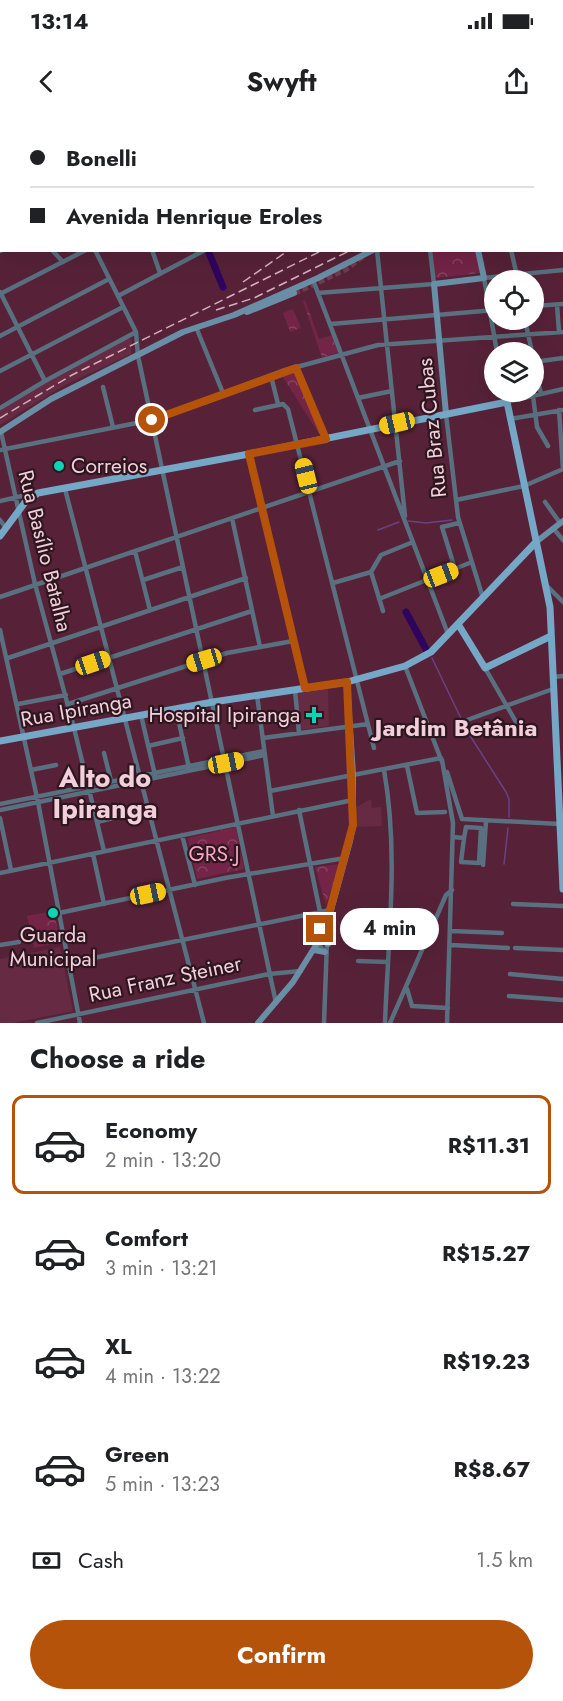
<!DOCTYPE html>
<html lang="en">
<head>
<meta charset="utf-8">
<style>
	:root { --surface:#fff; --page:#f2f2f2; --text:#202124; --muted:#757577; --line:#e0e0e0; --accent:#b45309 }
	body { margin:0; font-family:Jost,sans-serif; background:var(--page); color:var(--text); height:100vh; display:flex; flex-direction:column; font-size:22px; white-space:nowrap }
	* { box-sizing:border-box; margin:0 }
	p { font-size:20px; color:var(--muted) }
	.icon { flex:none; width:33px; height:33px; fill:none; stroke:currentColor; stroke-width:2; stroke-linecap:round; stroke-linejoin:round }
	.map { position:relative; height:903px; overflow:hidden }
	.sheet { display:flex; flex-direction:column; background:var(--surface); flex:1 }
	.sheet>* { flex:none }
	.banner { position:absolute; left:0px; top:0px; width:564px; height:132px; box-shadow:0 6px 24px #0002; display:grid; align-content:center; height:132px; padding:0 30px; background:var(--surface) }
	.controls { position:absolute; left:484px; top:150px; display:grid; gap:12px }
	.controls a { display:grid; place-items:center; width:60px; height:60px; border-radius:50%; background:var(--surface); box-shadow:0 6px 24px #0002; font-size:30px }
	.end { position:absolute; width:27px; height:27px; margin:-14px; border:8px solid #b45309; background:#fff; box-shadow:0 0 0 3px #fff }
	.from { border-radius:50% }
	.bubble { position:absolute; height:42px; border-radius:21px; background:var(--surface); box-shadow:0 6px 24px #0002; font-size:20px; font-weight:700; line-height:42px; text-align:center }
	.car { position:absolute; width:18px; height:36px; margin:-18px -9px; border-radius:8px; box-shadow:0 0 4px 2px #0007; background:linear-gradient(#f5c518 24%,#345 0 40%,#f5c518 0 76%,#345 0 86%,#f5c518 0) }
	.banner b { display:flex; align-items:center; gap:21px; height:57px; font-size:22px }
	.banner b+b { border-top:2px solid var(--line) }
	.banner i { width:15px; height:15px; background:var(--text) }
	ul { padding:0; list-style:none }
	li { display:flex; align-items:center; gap:18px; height:99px; margin:0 12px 9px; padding:0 18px; border:3px solid transparent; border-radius:12px }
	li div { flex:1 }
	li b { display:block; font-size:22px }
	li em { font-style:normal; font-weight:700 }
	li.current { border-color:var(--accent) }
	li>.icon { width:54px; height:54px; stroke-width:1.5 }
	h2 { padding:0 30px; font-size:27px; line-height:72px }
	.pay { display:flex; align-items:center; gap:15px; height:66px; padding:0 30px; font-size:22px }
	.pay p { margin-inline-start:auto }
	.cta { display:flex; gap:12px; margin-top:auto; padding:12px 30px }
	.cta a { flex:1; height:69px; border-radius:36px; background:var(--accent); color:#fff; font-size:24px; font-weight:700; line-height:69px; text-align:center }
	.status { display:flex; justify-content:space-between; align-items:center; height:42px; padding:0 30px; background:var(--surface); direction:ltr }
	.status svg { height:16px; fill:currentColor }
	header { display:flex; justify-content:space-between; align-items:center; height:78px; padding:0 30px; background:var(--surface); font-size:27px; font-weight:700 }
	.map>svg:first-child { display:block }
	.built { fill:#662a43 }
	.forest { fill:url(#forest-crowns) }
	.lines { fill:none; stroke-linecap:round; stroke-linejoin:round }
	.stream { stroke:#6a4184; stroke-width:1.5 }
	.river { stroke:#2f045e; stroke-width:7 }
	.secondary-tunnel { stroke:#6e3c50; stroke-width:6; stroke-dasharray:6 3; stroke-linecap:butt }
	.street { stroke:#58707f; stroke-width:4.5 }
	.secondary { stroke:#698fa7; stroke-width:6 }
	.primary { stroke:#75a7c6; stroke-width:7 }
	.rail { stroke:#d6b0bd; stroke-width:1.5; stroke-dasharray:9 4.5; stroke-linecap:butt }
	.route { stroke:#b45309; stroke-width:8 }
	.poi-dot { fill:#0cd5b5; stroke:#2e161f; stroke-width:2 }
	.labels { text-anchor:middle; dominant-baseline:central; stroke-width:4.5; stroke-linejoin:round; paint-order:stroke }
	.street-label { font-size:21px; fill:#f2d0db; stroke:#2e161f }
	.poi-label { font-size:21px; fill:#f2d0db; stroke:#2e161f; text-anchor:start }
	.park-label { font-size:21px; fill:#f8a7c4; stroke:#2e161f }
	.quarter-label { font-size:24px; font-weight:bold; fill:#f2d0db; stroke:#2e161f }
	.district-label { font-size:27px; font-weight:bold; fill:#f2d0db; stroke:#2e161f }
</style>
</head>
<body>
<div class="status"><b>13:14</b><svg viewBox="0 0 49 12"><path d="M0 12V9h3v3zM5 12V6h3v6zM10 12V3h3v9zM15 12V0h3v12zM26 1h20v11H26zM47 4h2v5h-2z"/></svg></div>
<header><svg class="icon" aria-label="back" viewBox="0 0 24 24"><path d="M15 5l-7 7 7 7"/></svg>Swyft<svg class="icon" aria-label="share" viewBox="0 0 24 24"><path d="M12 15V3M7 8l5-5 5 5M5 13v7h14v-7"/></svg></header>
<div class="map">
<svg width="563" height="903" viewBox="0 0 563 903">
	<defs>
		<pattern id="forest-crowns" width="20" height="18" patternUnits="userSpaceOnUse" patternTransform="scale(1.5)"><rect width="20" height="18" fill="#732447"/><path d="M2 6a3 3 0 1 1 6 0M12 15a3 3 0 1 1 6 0" fill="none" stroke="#874361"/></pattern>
	</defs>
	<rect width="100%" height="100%" fill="#572238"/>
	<path class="built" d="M 128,218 L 132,219 L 131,234 L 63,266 L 0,305 L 0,291 L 4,288 L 53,258 Z
		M 328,568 L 329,606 L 300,610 L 297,572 Z
		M 371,679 L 372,688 L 381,687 L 382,706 L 355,707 L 355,688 Z
		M 60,827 L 73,891 L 13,903 L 0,903 L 0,839 Z"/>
	<path class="forest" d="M 432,131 L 476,131 L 480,153 L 435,158 Z
		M 305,180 L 319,219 L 333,215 L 339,232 L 322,238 L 303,181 Z
		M 293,189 L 301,208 L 290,212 L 283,193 Z
		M 289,251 L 297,256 L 321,312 L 319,314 L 281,254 Z
		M 236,707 L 244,749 L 197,759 L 188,718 Z
		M 340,744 L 326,785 L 315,747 Z
		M 53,791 L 61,822 L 34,828 L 27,796 Z"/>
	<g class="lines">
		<path class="stream" d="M 408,401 L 426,403 L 452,400
			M 378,410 L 399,402
			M 432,538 L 467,611 L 506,672 L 509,679 L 509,697
			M 504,744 L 508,708"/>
		<path class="river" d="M 123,0 L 124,2
			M 209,133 L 223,167
			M 406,492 L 427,531"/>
		<path class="secondary-tunnel" d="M 294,173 L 346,149 L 363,136"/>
		<path class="street" d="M 28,0 L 28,2
			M 104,0 L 104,2
			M 314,0 L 315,2
			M 406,0 L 407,2
			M 70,2 L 74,0
			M 196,2 L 197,1
			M 0,32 L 2,32
			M 562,45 L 563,45
			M 0,65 L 2,67
			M 0,82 L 2,81
			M 52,130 L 63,142
			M 95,130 L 136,212 L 138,236 L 276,883
			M 152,130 L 160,153
			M 377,130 L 405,396
			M 511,130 L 518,160
			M 0,131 L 2,130
			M 313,160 L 448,514
			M 0,172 L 45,261
			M 318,173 L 434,164 L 430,130
			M 0,174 L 86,130
			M 118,176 L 205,130
			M 557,185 L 559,212
			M 534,186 L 563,184
			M 525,200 L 532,232
			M 331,204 L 495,190
			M 196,207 L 223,273
			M 0,216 L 109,159
			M 497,232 L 484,158 L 563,150
			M 534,242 L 563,238
			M 534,243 L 541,274
			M 296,247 L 326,319
			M 0,251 L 123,187
			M 271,256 L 278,284
			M 103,267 L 113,307
			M 505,272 L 507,282 L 563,269
			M 533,276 L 537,307 L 548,326
			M 358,278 L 392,271
			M 0,288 L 45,261 L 136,212
			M 255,290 L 283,284 L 288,289 L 374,628
			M 559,290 L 563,349
			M 446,294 L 458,397 L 483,478
			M 510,299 L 563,290
			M 1,312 L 35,464 L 74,608 L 104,731
			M 0,330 L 152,300 L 282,251 L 378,225 L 563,212
			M 249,334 L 305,568
			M 65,369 L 204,903
			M 456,380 L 524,366 L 563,349
			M 0,381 L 35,373
			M 545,382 L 560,403
			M 232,398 L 260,527
			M 0,400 L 6,408
			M 553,408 L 563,420
			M 135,431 L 150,490
			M 455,449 L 442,407 L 459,403
			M 143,460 L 183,447
			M 333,463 L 371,452
			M 546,465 L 563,482
			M 0,477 L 400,341
			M 379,479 L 472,442
			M 383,491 L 371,452 L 381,435 L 413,422
			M 0,510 L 38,682 L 80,903
			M 8,538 L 246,458
			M 405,546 L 442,642
			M 485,548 L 516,602
			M 60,554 L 252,491
			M 553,557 L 563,556
			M 295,570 L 299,613
			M 257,575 L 273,696
			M 18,584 L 66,575
			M 68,584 L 227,533 L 293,521
			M 176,589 L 189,648
			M 141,595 L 155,655
			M 467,600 L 553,569
			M 263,618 L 368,604
			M 148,626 L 183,618
			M 104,633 L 111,661
			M 442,640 L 453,703 L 447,903
			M 407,646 L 417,693 L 445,692
			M 31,650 L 56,645
			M 384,650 C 399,733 388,819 385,903
			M 447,652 L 462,699 L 560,704
			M 270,671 L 441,638
			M 0,684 L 264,631
			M 0,690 L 265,635
			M 299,690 L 320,792
			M 0,698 L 11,750
			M 97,702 L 149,689
			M 182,715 L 195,765
			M 453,717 L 464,718 L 466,707 L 481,708 L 479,743 L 461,742 L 464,718
			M 93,734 L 104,784
			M 483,745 L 486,701
			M 0,753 L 353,680
			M 513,784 L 563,786
			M 59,793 L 225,758 L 345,738
			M 451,811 L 502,813
			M 315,819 L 326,834
			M 0,825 L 19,822
			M 451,825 L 508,828
			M 515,828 L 563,830
			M 358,841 L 387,842
			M 69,843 L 330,790
			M 510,854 L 563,859
			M 407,869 L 412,886 L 448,888
			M 509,876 L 563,880
			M 37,903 L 269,854 L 301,851
			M 324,903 L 327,822
			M 390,903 L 446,775 L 452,770"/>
		<path class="secondary" d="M 265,0 L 267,2
			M 356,0 L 357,2
			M 329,2 L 333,0
			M 455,2 L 456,0
			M 562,110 L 563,110
			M 247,192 L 294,173
			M 446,294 L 434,164 L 484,158 L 478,130
			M 0,312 L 51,279 L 183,212 L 234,195 L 318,158 L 373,130
			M 536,422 L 563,401
			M 328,824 L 328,804
			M 314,830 L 325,832
			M 258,903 L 293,862 L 318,822 L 328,801 L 350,721 L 353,705 L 353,655 L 347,562"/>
		<path class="primary" d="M 0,416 L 26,381 L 38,373 L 249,334 L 507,282 L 550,487 L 563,769
			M 458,504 L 485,548 L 551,516
			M 0,621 L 213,582 L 347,562 L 405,546 L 431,532 L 536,422"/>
		<path class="rail" d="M 562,12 L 563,12
			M 243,162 L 289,130
			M 216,190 L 254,178 L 351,130
			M 0,298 L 72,255 L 323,130"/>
	</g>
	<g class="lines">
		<path class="route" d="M 152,300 L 296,248 L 326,319 L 249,334 L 305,568 L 347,562 L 353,705 L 330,790 L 320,809"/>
	</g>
	<g class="poi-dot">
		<circle cx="59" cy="346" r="6"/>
		<path d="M311 586h6v6h6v6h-6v6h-6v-6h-6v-6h6z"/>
		<circle cx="53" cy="793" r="6"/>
	</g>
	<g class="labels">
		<g class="street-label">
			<text transform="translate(432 308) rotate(-96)">Rua Braz Cubas</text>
			<text transform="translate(45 431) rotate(76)">Rua Basílio Batalha</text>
			<text transform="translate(76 590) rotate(-10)">Rua Ipiranga</text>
			<text transform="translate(165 859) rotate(-12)">Rua Franz Steiner</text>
		</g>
		<g class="poi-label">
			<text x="71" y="346">Correios</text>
			<text x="300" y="595" text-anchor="end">Hospital Ipiranga</text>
			<text x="53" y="815" text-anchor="middle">Guarda<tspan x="53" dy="24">Municipal</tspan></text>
		</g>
		<g class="park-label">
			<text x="214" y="734">GRS.J</text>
		</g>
		<g class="quarter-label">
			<text x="456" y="607">Jardim Betânia</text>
		</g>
		<g class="district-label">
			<text x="105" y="657">Alto do<tspan x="105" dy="31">Ipiranga</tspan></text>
		</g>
	</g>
</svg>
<div class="controls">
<a><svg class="icon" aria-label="locate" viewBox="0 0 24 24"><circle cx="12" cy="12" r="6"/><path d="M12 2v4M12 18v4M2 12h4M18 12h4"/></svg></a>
<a><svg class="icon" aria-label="layers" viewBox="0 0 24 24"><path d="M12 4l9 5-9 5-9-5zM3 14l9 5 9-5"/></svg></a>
</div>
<i class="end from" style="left:152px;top:300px"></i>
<i class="end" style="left:320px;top:809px"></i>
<div class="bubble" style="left:340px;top:788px;width:99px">4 min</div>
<i class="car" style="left:397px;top:303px;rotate:257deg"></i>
<i class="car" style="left:306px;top:356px;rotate:346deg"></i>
<i class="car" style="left:441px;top:455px;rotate:69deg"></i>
<i class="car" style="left:204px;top:540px;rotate:253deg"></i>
<i class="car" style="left:93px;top:543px;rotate:71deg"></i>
<i class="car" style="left:226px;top:643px;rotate:79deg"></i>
<i class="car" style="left:148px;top:774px;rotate:78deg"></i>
<div class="banner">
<b><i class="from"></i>Bonelli</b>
<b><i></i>Avenida Henrique Eroles</b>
</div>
</div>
<section class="sheet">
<h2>Choose a ride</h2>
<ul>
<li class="current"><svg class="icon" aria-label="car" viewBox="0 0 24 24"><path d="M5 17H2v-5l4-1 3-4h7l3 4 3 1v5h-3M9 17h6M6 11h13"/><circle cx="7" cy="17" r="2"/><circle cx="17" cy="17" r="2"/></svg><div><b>Economy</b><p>2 min · 13:20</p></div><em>R$11.31</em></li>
<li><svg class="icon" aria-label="car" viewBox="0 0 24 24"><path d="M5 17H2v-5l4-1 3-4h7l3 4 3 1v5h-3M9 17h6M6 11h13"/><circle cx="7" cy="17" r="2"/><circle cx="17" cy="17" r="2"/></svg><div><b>Comfort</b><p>3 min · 13:21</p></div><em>R$15.27</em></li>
<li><svg class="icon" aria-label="car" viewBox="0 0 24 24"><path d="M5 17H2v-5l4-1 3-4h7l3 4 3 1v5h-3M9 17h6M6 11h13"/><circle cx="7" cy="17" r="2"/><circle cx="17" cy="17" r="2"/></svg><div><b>XL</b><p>4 min · 13:22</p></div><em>R$19.23</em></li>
<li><svg class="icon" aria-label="car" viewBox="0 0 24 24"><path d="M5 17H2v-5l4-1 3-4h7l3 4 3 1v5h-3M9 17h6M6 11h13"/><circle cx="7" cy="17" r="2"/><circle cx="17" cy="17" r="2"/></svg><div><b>Green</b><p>5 min · 13:23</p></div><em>R$8.67</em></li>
</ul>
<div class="pay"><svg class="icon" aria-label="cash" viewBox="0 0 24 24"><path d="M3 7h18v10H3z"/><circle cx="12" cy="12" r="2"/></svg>Cash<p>1.5 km</p></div>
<div class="cta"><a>Confirm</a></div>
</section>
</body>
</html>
